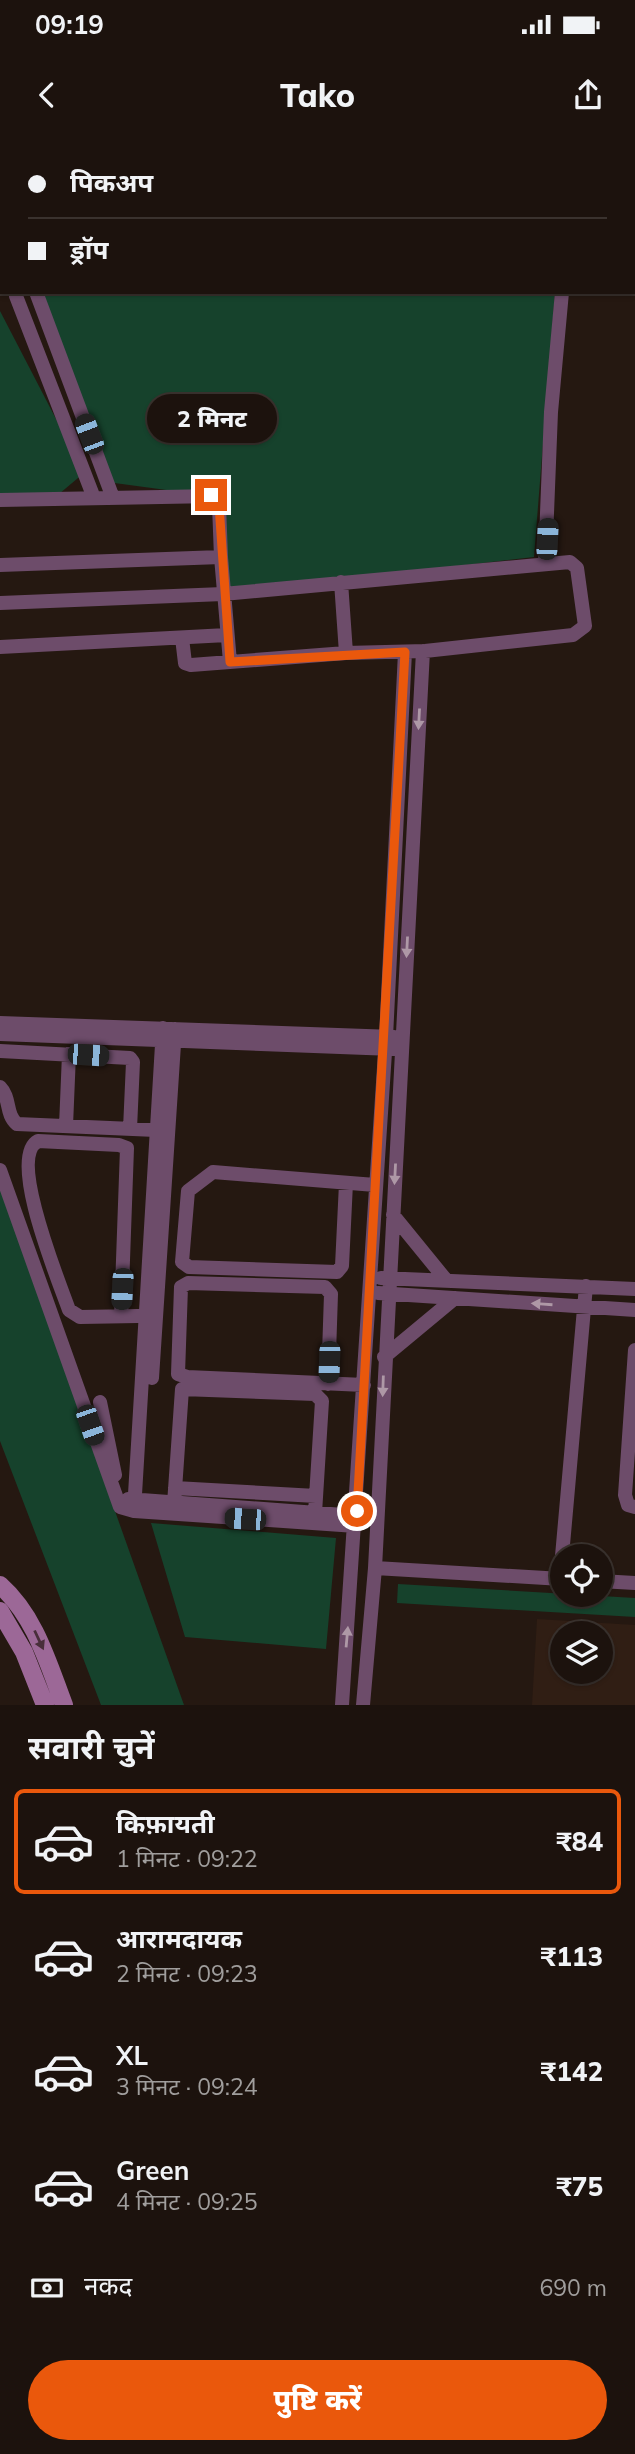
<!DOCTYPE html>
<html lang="hi">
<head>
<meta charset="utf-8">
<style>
	:root { --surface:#1c120d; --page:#251b16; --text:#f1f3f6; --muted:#a09e9d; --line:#3a322e; --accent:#ea580c }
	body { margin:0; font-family:Mulish,"Noto Sans Devanagari",sans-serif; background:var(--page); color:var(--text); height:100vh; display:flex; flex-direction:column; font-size:26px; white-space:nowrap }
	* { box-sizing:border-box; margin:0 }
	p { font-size:23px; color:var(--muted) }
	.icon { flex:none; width:38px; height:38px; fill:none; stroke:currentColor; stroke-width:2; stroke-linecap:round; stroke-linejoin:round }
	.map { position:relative; height:1565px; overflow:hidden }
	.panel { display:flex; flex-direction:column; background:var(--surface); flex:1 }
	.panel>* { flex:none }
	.top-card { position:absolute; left:0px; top:0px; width:635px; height:154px; box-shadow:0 2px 5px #0004,0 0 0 2px var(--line); display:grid; align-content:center; height:154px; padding:0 28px; background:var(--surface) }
	.fabs { position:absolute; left:550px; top:1404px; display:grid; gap:14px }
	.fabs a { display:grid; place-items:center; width:63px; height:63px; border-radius:50%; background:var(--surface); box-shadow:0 2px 5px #0004,0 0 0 2px var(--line); font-size:35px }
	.end { position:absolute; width:32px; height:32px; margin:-16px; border:9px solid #ea580c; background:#fff; box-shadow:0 0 0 4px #fff }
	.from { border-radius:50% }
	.bubble { position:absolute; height:49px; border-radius:24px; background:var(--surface); box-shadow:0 2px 5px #0004,0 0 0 2px var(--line); font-size:23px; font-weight:800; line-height:49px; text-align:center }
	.car { position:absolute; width:21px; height:42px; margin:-21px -10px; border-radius:9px; box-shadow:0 0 5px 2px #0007; background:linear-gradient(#222 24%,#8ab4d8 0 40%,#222 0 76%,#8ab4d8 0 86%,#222 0) }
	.top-card b { display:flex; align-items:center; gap:24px; height:66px; font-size:26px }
	.top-card b+b { border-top:2px solid var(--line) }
	.top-card i { width:18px; height:18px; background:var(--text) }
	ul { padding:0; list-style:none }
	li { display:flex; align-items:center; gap:21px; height:105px; margin:0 14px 10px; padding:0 14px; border:4px solid transparent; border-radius:10px }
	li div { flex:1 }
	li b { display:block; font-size:26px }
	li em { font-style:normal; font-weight:800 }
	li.on { border-color:var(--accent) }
	li>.icon { width:63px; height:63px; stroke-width:1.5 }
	h2 { padding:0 28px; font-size:32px; line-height:84px }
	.pay { display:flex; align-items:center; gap:18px; height:77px; padding:0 28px; font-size:26px }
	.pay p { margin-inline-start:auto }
	.primary-button { display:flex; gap:14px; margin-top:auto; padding:14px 28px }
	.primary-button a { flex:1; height:80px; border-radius:42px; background:var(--accent); color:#fff; font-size:28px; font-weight:800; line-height:80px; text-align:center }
	.status { display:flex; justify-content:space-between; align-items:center; height:49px; padding:0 35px; background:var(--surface); direction:ltr }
	.status svg { height:19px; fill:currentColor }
	header { display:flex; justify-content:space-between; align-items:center; height:91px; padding:0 28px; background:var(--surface); font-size:32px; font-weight:800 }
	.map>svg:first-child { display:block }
	.built { fill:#301e14; fill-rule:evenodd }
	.green { fill:#16422c }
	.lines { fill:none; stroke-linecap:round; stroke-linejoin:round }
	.street { stroke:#6d4c6a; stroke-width:14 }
	.secondary { stroke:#9c6897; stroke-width:18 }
	.oneway { fill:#ae98a6 }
	.oneway2 { fill:#482e3a }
	.route { stroke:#ea580c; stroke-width:9 }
</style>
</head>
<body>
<div class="status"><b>09:19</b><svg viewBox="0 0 49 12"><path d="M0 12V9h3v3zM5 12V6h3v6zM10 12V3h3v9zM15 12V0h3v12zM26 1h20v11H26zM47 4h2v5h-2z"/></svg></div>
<header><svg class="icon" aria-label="back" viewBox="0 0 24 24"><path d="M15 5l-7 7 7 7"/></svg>Tako<svg class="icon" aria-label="share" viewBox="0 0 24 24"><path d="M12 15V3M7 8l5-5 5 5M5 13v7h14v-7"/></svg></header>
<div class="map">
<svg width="635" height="1565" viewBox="0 0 635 1565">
	<rect width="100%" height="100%" fill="#251811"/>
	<path class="built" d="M 537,1479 L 635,1485 L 635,1565 L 532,1565 ZM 562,1493 L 600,1493 L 600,1531 L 562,1531 Z"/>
	<path class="green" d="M 36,152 L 555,152 L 534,417 L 223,454 L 211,356 L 107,342 Z
		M 0,171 L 84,333 L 53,359 L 0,360 Z
		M 0,1048 L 184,1565 L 101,1565 L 0,1301 Z
		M 151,1383 L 336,1398 L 326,1509 L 185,1497 Z
		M 398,1444 L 635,1458 L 635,1477 L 397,1463 Z"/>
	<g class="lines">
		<path class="street" d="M 634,36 L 635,37
			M 36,152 L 113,358
			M 16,156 L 94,358
			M 0,360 L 215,356 L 219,365 L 221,417
			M 545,424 L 551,272 L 562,152
			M 0,425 L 221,417 L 230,522
			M 341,442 L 346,513
			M 0,463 L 223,454 L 570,422 L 577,428 L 585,486 L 573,495 L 425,511 L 346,513 L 191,525 L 185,523 L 182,498
			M 0,507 L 227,495
			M 0,883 L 394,897
			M 0,894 L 393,909
			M 0,911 L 130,918 L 133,922 L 130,989
			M 0,947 C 11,958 5,974 17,984 L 156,990
			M 66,986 L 69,914
			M 0,1030 L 120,1367 L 134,1371 L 356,1386
			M 346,1043 L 342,1126 L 337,1132 L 189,1127 L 182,1122 L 188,1051 L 213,1032 L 375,1045
			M 393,1075 L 446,1140
			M 381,1138 L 635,1149
			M 378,1153 L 635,1170
			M 121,1176 L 127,1008 L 119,1005 L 38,1001 C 7,1017 60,1144 69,1170 L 80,1177 L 138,1176 L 146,1176
			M 635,1210 L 625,1355 L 628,1365 L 635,1367
			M 384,1217 L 455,1158
			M 152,1238 L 175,889
			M 328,1244 L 331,1154 L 325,1147 L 188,1143 L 181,1147 L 178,1234 L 187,1237 L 364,1245
			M 100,1262 L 115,1335
			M 175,1348 L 316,1356
			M 128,1359 L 357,1376
			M 174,1364 L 182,1249 L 315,1254 L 322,1261 L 315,1373
			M 134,1371 L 163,888
			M 562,1416 L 586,1146
			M 375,1428 L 562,1439
			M 600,1441 L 635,1443
			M 342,1565 L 386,897 L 405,512
			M 363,1565 L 375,1428 L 423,511"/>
		<path class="secondary" d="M 38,2 L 44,0
			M 0,14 L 2,14
			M 0,1445 C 35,1476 48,1523 64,1565
			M 0,1471 L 24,1512 L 45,1565"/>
	</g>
	<defs><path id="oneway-solid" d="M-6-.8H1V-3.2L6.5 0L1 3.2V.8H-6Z" transform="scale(1.75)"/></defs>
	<g class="oneway">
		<use href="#oneway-solid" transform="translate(419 579) rotate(93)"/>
		<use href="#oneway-solid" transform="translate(407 807) rotate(93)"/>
		<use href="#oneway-solid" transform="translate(395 1034) rotate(93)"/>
		<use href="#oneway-solid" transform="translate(542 1164) rotate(-176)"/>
		<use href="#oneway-solid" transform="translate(383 1246) rotate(92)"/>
		<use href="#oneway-solid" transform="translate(347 1497) rotate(-85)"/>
	</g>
	<use class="oneway2" href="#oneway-solid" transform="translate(39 1500) rotate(65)"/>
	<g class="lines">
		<path class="route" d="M 211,355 L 218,360 L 219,365 L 230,522 L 405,512 L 357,1371"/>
	</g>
</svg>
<div class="fabs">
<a><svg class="icon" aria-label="locate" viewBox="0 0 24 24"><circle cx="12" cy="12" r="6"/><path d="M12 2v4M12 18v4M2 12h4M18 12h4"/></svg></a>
<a><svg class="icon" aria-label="layers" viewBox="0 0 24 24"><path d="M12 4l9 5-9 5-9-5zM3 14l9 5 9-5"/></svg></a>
</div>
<i class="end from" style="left:357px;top:1371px"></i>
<i class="end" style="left:211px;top:355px"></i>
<div class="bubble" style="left:147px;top:254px;width:130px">2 मिनट</div>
<i class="car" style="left:89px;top:294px;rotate:339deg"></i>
<i class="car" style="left:547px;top:399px;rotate:3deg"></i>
<i class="car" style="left:88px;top:915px;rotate:94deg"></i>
<i class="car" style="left:122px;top:1149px;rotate:183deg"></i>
<i class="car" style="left:329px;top:1222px;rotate:182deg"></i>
<i class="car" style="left:90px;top:1285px;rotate:161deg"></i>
<i class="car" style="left:245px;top:1379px;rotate:274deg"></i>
<div class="top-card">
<b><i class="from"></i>पिकअप</b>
<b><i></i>ड्रॉप</b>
</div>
</div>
<section class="panel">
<h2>सवारी चुनें</h2>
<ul>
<li class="on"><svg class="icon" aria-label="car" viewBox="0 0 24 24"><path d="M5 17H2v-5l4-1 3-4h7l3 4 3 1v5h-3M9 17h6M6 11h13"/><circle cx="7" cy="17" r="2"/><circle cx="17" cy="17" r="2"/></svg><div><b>किफ़ायती</b><p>1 मिनट · 09:22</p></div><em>₹84</em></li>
<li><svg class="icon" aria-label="car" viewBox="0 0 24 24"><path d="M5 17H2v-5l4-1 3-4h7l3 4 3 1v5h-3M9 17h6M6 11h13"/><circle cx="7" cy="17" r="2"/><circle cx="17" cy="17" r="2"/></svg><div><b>आरामदायक</b><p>2 मिनट · 09:23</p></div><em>₹113</em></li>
<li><svg class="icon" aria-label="car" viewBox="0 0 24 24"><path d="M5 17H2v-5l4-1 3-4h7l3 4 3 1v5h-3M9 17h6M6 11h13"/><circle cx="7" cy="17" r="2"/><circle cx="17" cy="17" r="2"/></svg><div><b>XL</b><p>3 मिनट · 09:24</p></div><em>₹142</em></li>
<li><svg class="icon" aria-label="car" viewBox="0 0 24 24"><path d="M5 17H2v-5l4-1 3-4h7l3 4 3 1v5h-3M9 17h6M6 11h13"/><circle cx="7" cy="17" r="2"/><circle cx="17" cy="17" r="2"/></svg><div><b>Green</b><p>4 मिनट · 09:25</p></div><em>₹75</em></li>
</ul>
<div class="pay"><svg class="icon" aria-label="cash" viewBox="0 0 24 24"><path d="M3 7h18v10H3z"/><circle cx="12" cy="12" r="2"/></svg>नकद<p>690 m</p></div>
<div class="primary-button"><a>पुष्टि करें</a></div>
</section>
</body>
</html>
